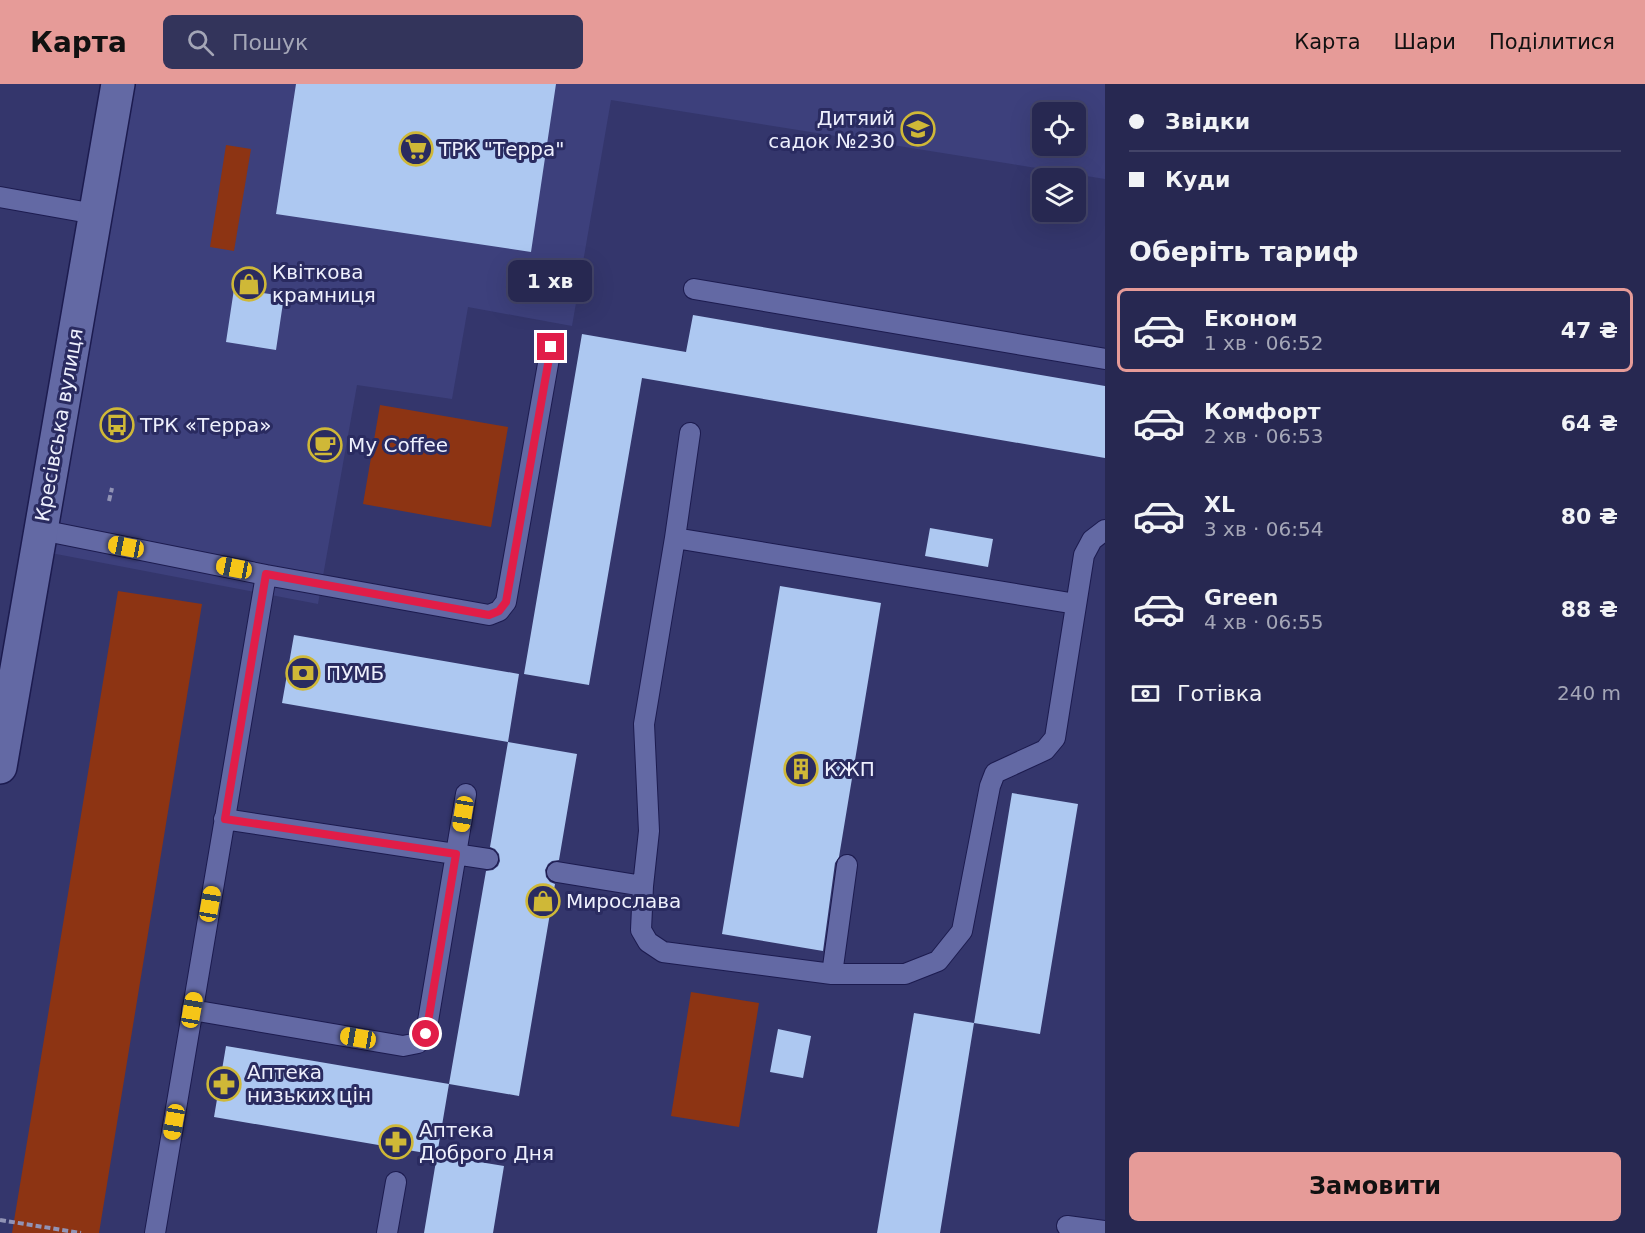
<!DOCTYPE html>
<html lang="uk">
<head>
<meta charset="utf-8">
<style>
	:root { --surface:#272851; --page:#33345b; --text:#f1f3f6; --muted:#a4a6b7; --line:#434468; --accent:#e69b98 }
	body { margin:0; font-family:"DejaVu Sans",sans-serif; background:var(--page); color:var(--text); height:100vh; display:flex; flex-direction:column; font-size:22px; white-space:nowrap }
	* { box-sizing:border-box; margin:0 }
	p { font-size:20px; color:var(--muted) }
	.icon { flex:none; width:33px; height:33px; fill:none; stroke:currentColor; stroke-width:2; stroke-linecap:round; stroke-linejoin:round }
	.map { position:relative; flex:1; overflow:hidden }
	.panel { display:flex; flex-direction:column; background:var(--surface); width:540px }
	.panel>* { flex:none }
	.top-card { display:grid; align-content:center; height:132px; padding:0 24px; background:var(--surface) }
	.controls { position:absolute; left:1032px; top:18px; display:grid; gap:12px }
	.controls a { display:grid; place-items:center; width:54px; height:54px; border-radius:9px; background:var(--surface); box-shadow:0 6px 24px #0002,0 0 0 2px var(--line); font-size:30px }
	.end { position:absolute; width:27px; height:27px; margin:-14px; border:8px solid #e11d48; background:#fff; box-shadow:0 0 0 3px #fff }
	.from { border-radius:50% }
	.bubble { position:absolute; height:42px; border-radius:9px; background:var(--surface); box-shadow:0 6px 24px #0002,0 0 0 2px var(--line); font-size:20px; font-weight:600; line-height:42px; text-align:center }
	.car { position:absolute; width:18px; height:36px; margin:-18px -9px; border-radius:8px; box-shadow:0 0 4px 2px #0007; background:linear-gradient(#f5c518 24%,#345 0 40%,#f5c518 0 76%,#345 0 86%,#f5c518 0) }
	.top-card b { display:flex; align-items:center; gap:21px; height:57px; font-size:22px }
	.top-card b+b { border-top:2px solid var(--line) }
	.top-card i { width:15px; height:15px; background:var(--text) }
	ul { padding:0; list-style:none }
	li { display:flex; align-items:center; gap:18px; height:84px; margin:0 12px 9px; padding:0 12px; border:3px solid transparent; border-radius:9px }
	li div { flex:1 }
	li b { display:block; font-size:22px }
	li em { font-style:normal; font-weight:600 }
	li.on { border-color:var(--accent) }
	li>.icon { width:54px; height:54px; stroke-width:1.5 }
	h2 { padding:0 24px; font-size:27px; line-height:72px }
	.pay { display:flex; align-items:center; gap:15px; height:66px; padding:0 24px; font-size:22px }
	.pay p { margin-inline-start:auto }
	.primary-button { display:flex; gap:12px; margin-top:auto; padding:12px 24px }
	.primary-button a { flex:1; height:69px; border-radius:9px; background:var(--accent); color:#111; font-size:24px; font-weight:600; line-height:69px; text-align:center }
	header { display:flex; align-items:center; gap:36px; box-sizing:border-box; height:84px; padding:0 30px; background:var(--accent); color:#111 }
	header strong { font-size:28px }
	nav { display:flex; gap:33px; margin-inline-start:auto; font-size:21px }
	.search { width:420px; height:54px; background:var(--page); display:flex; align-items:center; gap:15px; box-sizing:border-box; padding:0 21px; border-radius:9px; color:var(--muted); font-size:22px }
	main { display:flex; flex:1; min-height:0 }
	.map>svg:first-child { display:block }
	.built { fill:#3d407c; fill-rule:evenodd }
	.green { fill:#8d3413 }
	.building { fill:#adc8f1 }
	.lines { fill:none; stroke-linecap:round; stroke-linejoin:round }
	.lane-casing { stroke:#1c1b4f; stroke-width:22 }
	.secondary-casing { stroke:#1c1b4f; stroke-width:36 }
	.path { stroke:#9193b5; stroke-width:4; stroke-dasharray:6 3; stroke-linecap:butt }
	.lane { stroke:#6369a4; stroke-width:20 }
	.secondary { stroke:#6369a4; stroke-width:33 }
	.route { stroke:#e11d48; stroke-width:8 }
	.labels { text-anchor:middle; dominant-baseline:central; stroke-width:6; stroke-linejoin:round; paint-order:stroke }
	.poi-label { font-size:20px; fill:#eef0fd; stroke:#2a2b60; text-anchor:start }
	.street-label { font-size:20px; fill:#eef0fd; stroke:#2a2b60 }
</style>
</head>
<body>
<header>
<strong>Карта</strong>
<div class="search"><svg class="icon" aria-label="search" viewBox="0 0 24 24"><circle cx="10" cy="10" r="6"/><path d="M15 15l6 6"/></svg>Пошук</div>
<nav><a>Карта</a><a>Шари</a><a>Поділитися</a></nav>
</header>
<main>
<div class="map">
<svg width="1105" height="1149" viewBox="0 0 1105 1149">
	<rect width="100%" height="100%" fill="#34366c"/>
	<path class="built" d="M 135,0 L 1105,0 L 1105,95 L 611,16 L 572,242 L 468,223 L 452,315 L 357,301 L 318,520 L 51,469 ZM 1042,28 L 1076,28 L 1076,62 L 1042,62 Z"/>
	<path class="green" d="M 226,61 L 251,65 L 234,167 L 210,163 Z
		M 380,321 L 508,343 L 491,443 L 363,420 Z
		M 118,507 L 202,520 L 99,1149 L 12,1149 Z
		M 691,908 L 759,919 L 739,1043 L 671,1032 Z"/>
	<path class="building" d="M 296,0 L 556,0 L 531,168 L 276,130 Z
		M 234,205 L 284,212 L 276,266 L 226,258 Z
		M 693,231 L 1105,302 L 1105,374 L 642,294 L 589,601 L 524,590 L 582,250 L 686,268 Z
		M 930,444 L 993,455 L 988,483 L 925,472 Z
		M 780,502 L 881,519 L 839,773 L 835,779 L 823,867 L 722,850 Z
		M 294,551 L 519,590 L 508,658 L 282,619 Z
		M 508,658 L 577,670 L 559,776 L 552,777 L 548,780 L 545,786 L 546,793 L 550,798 L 555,800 L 519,1012 L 449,1000 L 486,787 L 493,786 L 498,782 L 500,777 L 499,770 L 495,765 L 490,763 Z
		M 1012,709 L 1078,720 L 1040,950 L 974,939 Z
		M 914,929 L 974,939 L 940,1149 L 877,1149 Z
		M 778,945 L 811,952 L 803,994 L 770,988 Z
		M 226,962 L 449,1000 L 437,1071 L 214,1033 Z
		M 437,1071 L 504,1082 L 493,1149 L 424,1149 Z"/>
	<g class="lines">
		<defs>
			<path id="lane" d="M 0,113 L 95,130
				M 694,205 L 1105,275
				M 41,446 L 266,491 L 155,1149
				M 675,454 L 1076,520
				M 266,491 L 489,531 L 499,527 L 506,518 L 551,263
				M 224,735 L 488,775
				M 557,788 L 643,802 L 649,747 L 644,640 L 675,454 L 690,349
				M 643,802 L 641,846 L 648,858 L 663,868 L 832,890 L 847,781
				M 832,890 L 905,890 L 938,877 L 962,847 L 990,702 L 995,689 L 1045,666 L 1055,654 L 1084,471 L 1092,456 L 1105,446
				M 192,926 L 403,962 L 418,959 L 426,949 L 466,710
				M 1067,1142 L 1105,1147
				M 387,1149 L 396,1098"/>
			<path id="secondary" d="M 0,683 L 118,0"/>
		</defs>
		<use href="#lane" class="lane-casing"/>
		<use href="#secondary" class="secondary-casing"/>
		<path class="path" d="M 109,417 L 112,404
			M 0,1136 L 81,1149"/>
		<use href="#lane" class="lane"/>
		<use href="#secondary" class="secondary"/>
	</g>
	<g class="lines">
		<path class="route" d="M 426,950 L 456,770 L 225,735 L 266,490 L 489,531 L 499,527 L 506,518 L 551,263"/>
	</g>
	<defs>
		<symbol id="school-ring" viewBox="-11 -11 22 22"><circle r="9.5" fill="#2a2b60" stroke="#cfb837" stroke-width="1.5"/><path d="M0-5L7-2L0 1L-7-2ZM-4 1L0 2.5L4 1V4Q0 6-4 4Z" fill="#cfb837"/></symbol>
		<symbol id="supermarket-ring" viewBox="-11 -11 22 22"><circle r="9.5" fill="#2a2b60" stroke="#cfb837" stroke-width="1.5"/><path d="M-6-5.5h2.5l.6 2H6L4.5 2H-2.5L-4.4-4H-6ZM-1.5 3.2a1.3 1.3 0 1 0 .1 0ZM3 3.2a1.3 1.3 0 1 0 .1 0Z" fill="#cfb837"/></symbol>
		<symbol id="shop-ring" viewBox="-11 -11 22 22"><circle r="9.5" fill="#2a2b60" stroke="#cfb837" stroke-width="1.5"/><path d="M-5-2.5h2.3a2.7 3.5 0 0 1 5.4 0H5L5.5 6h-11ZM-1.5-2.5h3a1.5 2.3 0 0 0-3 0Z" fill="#cfb837"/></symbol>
		<symbol id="bus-ring" viewBox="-11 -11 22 22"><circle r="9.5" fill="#2a2b60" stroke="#cfb837" stroke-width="1.5"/><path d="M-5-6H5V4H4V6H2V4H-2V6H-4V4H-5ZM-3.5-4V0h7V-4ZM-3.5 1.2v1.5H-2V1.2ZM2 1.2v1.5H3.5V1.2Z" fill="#cfb837"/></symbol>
		<symbol id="cafe-ring" viewBox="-11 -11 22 22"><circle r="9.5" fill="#2a2b60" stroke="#cfb837" stroke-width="1.5"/><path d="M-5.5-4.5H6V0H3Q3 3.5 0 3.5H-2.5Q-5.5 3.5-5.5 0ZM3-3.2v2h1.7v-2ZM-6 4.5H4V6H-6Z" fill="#cfb837"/></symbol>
		<symbol id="bank-ring" viewBox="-11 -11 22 22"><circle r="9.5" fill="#2a2b60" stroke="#cfb837" stroke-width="1.5"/><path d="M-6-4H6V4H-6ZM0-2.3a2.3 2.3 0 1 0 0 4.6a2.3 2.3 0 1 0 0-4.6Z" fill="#cfb837"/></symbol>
		<symbol id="building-ring" viewBox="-11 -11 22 22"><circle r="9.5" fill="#2a2b60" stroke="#cfb837" stroke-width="1.5"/><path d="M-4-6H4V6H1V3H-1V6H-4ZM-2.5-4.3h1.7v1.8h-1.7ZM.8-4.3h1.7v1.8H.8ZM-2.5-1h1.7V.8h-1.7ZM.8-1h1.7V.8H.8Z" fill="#cfb837"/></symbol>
		<symbol id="pharmacy-ring" viewBox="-11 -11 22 22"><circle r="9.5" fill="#2a2b60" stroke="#cfb837" stroke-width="1.5"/><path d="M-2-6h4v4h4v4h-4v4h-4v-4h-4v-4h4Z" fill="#cfb837"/></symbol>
	</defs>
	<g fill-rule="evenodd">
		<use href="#school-ring" x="899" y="26" width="38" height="38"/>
		<use href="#supermarket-ring" x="397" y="46" width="38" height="38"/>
		<use href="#shop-ring" x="230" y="181" width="38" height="38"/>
		<use href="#bus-ring" x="98" y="322" width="38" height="38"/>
		<use href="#cafe-ring" x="306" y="342" width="38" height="38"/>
		<use href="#bank-ring" x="284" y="570" width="38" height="38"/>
		<use href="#building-ring" x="782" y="666" width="38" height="38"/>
		<use href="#shop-ring" x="524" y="798" width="38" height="38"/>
		<use href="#pharmacy-ring" x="205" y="981" width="38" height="38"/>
		<use href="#pharmacy-ring" x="377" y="1039" width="38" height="38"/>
	</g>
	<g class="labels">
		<g class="poi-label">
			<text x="895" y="34" text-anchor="end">Дитяий<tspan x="895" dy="23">садок №230</tspan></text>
			<text x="439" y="65">ТРК "Терра"</text>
			<text x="272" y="188">Квіткова<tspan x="272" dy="23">крамниця</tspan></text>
			<text x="140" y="341">ТРК «Терра»</text>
			<text x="348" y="361">My Coffee</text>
			<text x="326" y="589">ПУМБ</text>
			<text x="824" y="685">КЖП</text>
			<text x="566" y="817">Мирослава</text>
			<text x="247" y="988">Аптека<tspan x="247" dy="23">низьких цін</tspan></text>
			<text x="419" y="1046">Аптека<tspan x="419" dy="23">Доброго Дня</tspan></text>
		</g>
		<g class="street-label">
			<text transform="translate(59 341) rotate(-80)">Кресівська вулиця</text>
		</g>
	</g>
</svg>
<div class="controls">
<a><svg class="icon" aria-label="locate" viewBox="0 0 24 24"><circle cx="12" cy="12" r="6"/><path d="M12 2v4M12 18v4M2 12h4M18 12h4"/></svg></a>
<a><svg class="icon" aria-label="layers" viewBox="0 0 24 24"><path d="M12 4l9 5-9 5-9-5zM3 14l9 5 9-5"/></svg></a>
</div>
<i class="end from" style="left:426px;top:950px"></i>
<i class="end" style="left:551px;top:263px"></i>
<div class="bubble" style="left:508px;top:176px;width:84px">1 хв</div>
<i class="car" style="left:126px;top:463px;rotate:281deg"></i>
<i class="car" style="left:234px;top:484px;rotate:281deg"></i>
<i class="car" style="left:463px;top:730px;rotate:189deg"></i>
<i class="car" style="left:210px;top:820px;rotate:10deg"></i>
<i class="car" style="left:192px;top:926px;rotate:10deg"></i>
<i class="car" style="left:358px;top:954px;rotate:280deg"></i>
<i class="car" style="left:174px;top:1038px;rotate:190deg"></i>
</div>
<section class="panel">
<div class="top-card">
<b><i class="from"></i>Звідки</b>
<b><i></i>Куди</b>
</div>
<h2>Оберіть тариф</h2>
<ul>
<li class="on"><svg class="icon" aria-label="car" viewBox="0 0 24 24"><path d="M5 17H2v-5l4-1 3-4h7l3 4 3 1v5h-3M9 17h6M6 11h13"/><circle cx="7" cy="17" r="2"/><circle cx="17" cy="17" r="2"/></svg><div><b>Економ</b><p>1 хв · 06:52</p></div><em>47 ₴</em></li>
<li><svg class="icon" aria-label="car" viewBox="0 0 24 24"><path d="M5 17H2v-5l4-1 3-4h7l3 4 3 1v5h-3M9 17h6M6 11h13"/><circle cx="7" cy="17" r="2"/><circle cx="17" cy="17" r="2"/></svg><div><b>Комфорт</b><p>2 хв · 06:53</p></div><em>64 ₴</em></li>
<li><svg class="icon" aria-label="car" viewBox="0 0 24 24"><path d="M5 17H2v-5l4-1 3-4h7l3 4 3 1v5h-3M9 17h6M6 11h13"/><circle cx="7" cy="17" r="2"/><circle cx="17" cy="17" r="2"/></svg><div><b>XL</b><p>3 хв · 06:54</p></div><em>80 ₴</em></li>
<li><svg class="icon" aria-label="car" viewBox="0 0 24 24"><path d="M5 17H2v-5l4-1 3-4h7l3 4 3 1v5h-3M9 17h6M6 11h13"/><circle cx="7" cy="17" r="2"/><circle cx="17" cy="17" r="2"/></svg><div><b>Green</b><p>4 хв · 06:55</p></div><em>88 ₴</em></li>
</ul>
<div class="pay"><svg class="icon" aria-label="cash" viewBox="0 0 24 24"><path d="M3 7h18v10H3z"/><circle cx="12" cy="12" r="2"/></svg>Готівка<p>240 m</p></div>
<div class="primary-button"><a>Замовити</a></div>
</section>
</main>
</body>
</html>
